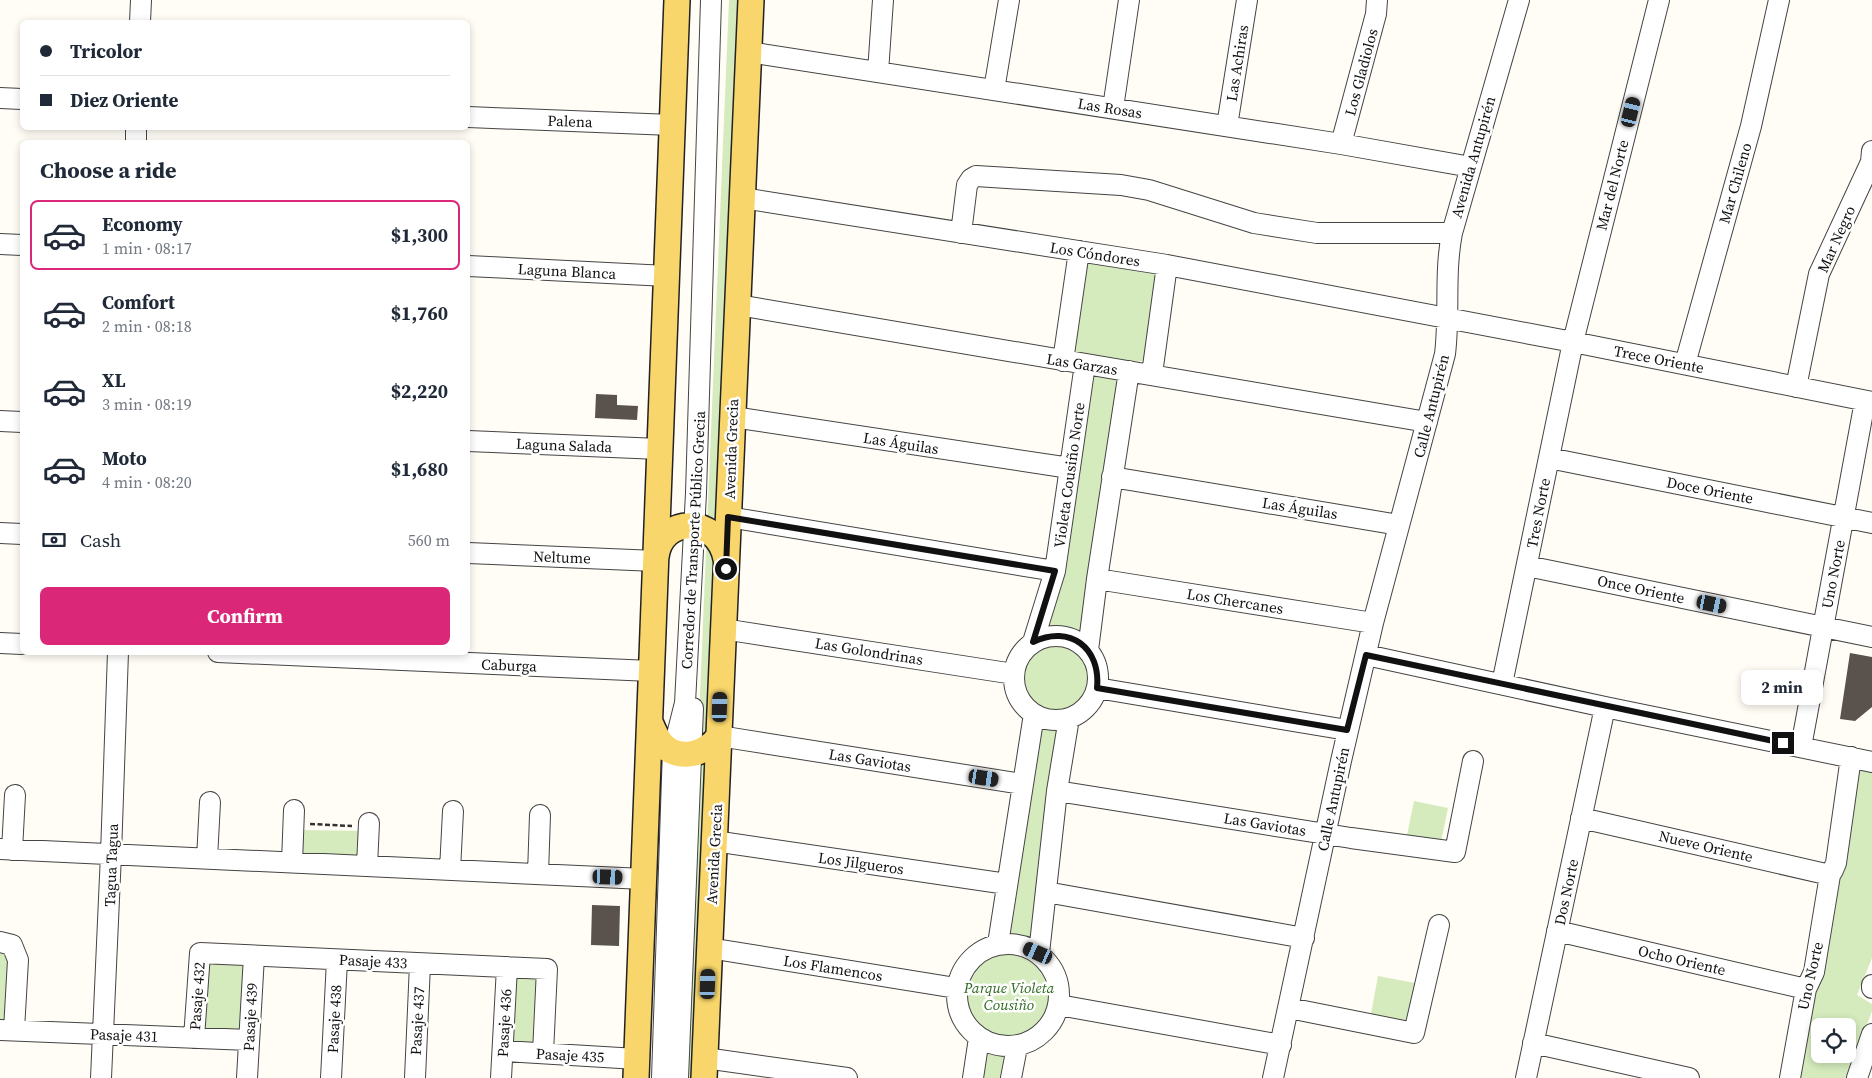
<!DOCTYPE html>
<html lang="en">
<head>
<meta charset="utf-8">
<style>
	:root { --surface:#fff; --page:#f6f6f7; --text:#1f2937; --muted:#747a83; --line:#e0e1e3; --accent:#db2777 }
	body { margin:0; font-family:"Source Serif 4",serif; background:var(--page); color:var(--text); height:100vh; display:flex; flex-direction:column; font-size:19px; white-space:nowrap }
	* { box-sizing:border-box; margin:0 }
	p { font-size:16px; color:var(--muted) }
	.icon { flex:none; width:28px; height:28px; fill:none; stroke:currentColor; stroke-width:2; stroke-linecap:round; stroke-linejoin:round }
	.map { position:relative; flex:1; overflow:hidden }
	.sheet { position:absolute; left:20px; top:140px; width:450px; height:515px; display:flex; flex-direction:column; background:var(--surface); border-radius:8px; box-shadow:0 2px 8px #0003 }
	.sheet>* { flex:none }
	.top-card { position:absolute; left:20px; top:20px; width:450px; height:110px; border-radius:8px; box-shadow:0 2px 8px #0003; display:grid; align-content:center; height:110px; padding:0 20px; background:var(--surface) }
	.tools { position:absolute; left:1811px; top:1018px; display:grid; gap:10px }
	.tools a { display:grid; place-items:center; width:45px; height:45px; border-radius:8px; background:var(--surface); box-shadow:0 2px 8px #0003; font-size:25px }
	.end { position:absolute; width:22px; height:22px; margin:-11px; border:6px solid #111; background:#fff; box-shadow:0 0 0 2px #fff }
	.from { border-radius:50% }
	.bubble { position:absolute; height:35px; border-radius:8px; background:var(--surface); box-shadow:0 2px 8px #0003; font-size:16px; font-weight:700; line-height:35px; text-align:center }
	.car { position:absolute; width:15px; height:30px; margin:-15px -8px; border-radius:6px; box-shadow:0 0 4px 1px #0007; background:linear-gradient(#222 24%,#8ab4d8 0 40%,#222 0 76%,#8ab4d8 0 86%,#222 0) }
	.top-card b { display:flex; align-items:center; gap:18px; height:48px; font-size:19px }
	.top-card b+b { border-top:1px solid var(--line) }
	.top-card i { width:12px; height:12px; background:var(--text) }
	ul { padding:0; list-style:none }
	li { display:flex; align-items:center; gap:15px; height:70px; margin:0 10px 8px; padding:0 10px; border:2px solid transparent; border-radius:8px }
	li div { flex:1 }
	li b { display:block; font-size:19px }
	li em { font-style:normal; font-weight:700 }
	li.current { border-color:var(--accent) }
	li>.icon { width:45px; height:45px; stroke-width:1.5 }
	h2 { padding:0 20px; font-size:22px; line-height:60px }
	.pay { display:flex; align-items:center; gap:12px; height:55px; padding:0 20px; font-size:19px }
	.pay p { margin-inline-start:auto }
	.primary-button { display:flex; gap:10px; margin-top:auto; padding:10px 20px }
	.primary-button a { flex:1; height:58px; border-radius:8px; background:var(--accent); color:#fff; font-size:20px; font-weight:700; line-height:58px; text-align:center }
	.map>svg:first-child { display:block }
	.green { fill:#d5ebbd; fill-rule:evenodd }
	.building { fill:#5a524d }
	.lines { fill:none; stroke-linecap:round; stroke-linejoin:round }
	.minor-casing { stroke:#444; stroke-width:22 }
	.major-casing { stroke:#222; stroke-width:28 }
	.path { stroke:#333; stroke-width:2.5; stroke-dasharray:5 2.5; stroke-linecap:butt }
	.minor { stroke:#fff; stroke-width:20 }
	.major { stroke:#f9d66b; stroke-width:25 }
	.route { stroke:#111; stroke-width:6 }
	.labels { text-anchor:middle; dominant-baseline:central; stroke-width:5; stroke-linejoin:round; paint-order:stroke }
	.street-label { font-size:15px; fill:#111; stroke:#fff }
	.park-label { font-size:15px; font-style:italic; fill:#2f6b1f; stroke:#fff }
</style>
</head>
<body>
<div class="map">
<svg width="1872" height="1078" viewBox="0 0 1872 1078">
	<rect width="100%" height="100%" fill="#fffdf5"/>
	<path class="green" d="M 729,0 L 741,0 L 699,1078 L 688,1078 L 696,791 Z
		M 1081,256 L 1162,268 L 1145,361 L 1129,362 L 1084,653 C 1102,678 1093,700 1068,714 L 1035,957 C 1039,961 1043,965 1046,969 C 1061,989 1053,1019 1034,1033 C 1029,1037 1022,1039 1016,1041 L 1009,1078 L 975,1078 L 982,1034 L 966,1015 L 962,991 L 967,972 L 981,957 L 999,949 L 1036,710 C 1013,690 1013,666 1036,646 L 1090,360 L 1070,354 Z
		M 1860,766 L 1872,769 L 1872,958 L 1857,995 L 1872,1004 L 1872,1011 L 1847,1078 L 1797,1078 ZM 1820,1026 L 1848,1026 L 1848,1054 L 1820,1054 Z
		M 1414,801 L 1448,808 L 1440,847 L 1406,840 Z
		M 301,830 L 366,831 L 365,856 L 300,854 Z
		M 0,950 L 8,950 L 9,1026 L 0,1025 Z
		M 205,959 L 248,962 L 243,1033 L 200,1030 Z
		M 511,972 L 544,974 L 540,1049 L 507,1047 Z
		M 1378,976 L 1415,983 L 1407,1026 L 1370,1019 Z"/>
	<path class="building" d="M 596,394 L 617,395 L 617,405 L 638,406 L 637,420 L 595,418 Z
		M 1850,653 L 1872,657 L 1872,707 L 1855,721 L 1840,719 Z
		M 592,905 L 620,906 L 619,946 L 591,945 Z"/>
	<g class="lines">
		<defs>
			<path id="minor" d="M 140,22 L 141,0
				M 749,52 L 1341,144 L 1471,167
				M 878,72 L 883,0
				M 994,90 L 1009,0
				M 0,98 L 22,99
				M 1113,108 L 1129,0
				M 468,117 L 672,125
				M 1227,126 L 1247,0
				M 136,142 L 136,128
				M 1341,144 L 1376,14 L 1377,0
				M 742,198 L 1167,265 L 1573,342 L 1872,402
				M 961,233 L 967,185 L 971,179 L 976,176 L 1121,185 L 1149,190 L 1254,223 L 1317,233 L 1452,233
				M 0,244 L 22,245
				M 468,266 L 667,276
				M 738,305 L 1427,422
				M 1063,361 L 1079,251
				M 1685,364 L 1751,126 L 1779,0
				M 1152,374 L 1167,265
				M 1796,387 L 1819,274 L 1871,162 L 1872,151
				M 733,417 L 1070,468
				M 0,421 L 22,422
				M 468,441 L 660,449
				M 1549,458 L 1872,523
				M 1112,477 L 1399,525
				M 728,517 L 1055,571
				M 0,533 L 22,534
				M 468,553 L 656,561
				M 1527,566 L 1872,637
				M 1097,579 L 1373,623
				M 723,629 L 1014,674
				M1014 678a42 42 0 1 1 84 0a42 42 0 1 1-84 0Z
				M 1033,642 L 1055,571 L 1085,364
				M 0,643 L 22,644
				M 1088,650 L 1097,579 L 1129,371
				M 218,652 L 651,671
				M 1366,655 L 1605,707 L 1872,762
				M 1502,684 L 1573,342 L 1659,0
				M 1097,688 L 1347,730
				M 719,736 L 1022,784
				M 1801,747 L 1865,401
				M 1057,791 L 1351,838 L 1455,852 L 1473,761
				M 1581,818 L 1830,875
				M 714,841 L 1007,884
				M 0,849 L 644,879
				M 12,850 L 15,795
				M 207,859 L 210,802
				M 292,862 L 294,810
				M 367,866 L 369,823
				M 450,870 L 453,811
				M 538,874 L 540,815
				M 1046,892 L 1304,938
				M 1557,931 L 1806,989
				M 0,942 L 12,945 L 18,960 L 14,1030
				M957 995a51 51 0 1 1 102 0a51 51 0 1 1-102 0Z
				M 998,944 L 1034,714
				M 709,948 L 956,988
				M 1039,953 L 1057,791 L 1069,718
				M 1872,985 L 1872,988
				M 1059,1005 L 1281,1045
				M 1289,1008 L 1414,1033 L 1439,925
				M 0,1030 L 249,1040
				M 194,1038 L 200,953 L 547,969 L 543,1053
				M 1533,1043 L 1689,1078
				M 503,1051 L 637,1059
				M 705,1058 L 847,1078
				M 101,1078 L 111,854 L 118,652
				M 247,1078 L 254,956
				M 331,1078 L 337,960
				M 415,1078 L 420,964
				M 501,1078 L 507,967
				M 662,1078 L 672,778 L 673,751 L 685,703 L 696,493 L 711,0
				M 678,1078 L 693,708
				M 973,1078 L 979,1038
				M 1011,1078 L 1017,1047
				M 1273,1078 L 1341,761 L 1373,623 L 1445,354 C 1450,313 1444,275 1452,233 L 1519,0
				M 1526,1078 L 1605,707
				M 1790,1078 L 1806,989 L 1814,972 L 1830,875 L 1833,870 L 1836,863 L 1851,757
				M 1857,1078 L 1872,1034"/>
			<path id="major" d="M 656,557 C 661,515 718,515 726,559
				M 650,722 C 653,729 656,737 661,743 C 677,762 706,755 719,736
				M 636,1078 L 677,0
				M 704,1078 L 751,0"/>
		</defs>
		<use href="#minor" class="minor-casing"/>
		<use href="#major" class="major-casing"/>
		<path class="path" d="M 310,824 L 352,826"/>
		<use href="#minor" class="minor"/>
		<use href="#major" class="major"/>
	</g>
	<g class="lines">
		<path class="route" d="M 726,569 L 728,517 L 1055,571 L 1033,642 C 1070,624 1101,648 1097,688 L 1347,730 L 1366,655 L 1783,743"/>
	</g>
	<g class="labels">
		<g class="street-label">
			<text transform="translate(1237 63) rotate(-81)">Las Achiras</text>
			<text transform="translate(1361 72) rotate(-75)">Los Gladiolos</text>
			<text transform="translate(1110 108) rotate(9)">Las Rosas</text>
			<text transform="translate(570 121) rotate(2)">Palena</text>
			<text transform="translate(1473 157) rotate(-74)">Avenida Antupirén</text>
			<text transform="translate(1735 183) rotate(-74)">Mar Chileno</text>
			<text transform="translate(1612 185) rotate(-76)">Mar del Norte</text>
			<text transform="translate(1836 239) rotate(-66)">Mar Negro</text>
			<text transform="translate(1095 254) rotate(9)">Los Cóndores</text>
			<text transform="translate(567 271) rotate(3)">Laguna Blanca</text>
			<text transform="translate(1659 359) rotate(11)">Trece Oriente</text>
			<text transform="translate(1082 364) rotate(9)">Las Garzas</text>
			<text transform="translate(1431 406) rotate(-76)">Calle Antupirén</text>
			<text transform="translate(901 443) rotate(9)">Las Águilas</text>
			<text transform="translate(564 445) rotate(2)">Laguna Salada</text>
			<text transform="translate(731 449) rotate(-88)">Avenida Grecia</text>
			<text transform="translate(1069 475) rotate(-82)">Violeta Cousiño Norte</text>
			<text transform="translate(1710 490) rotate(11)">Doce Oriente</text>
			<text transform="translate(1300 508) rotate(9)">Las Águilas</text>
			<text transform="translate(1538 513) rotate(-79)">Tres Norte</text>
			<text transform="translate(693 540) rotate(-87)">Corredor de Transporte Público Grecia</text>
			<text transform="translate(562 557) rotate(2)">Neltume</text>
			<text transform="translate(1833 574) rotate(-79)">Uno Norte</text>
			<text transform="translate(1641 589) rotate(12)">Once Oriente</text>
			<text transform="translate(1235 601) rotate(9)">Los Chercanes</text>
			<text transform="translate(869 651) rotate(9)">Las Golondrinas</text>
			<text transform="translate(509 665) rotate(2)">Caburga</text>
			<text transform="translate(870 760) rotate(9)">Las Gaviotas</text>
			<text transform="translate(1333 799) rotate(-78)">Calle Antupirén</text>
			<text transform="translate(1265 824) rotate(9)">Las Gaviotas</text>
			<text transform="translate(1706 846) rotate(13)">Nueve Oriente</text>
			<text transform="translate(714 854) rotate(-87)">Avenida Grecia</text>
			<text transform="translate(861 863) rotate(8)">Los Jilgueros</text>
			<text transform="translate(111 865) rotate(-88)">Tagua Tagua</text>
			<text transform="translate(1566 892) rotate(-78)">Dos Norte</text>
			<text transform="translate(1682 960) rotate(13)">Ocho Oriente</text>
			<text transform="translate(373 961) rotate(3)">Pasaje 433</text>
			<text transform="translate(833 968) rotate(9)">Los Flamencos</text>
			<text transform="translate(1810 976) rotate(-77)">Uno Norte</text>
			<text transform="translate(197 996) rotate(-86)">Pasaje 432</text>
			<text transform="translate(250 1017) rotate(-87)">Pasaje 439</text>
			<text transform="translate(334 1019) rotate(-87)">Pasaje 438</text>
			<text transform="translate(417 1021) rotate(-87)">Pasaje 437</text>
			<text transform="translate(504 1023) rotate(-87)">Pasaje 436</text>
			<text transform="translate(124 1035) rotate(2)">Pasaje 431</text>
			<text transform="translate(570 1055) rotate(3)">Pasaje 435</text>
		</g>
		<g class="park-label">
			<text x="1009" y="987">Parque Violeta<tspan x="1009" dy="17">Cousiño</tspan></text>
		</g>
	</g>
</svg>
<div class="tools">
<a><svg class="icon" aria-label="locate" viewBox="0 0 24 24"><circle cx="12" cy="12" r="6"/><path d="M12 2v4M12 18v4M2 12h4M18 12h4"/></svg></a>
</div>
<i class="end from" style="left:726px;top:569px"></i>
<i class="end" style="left:1783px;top:743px"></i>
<div class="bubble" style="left:1741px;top:670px;width:82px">2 min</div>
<i class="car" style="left:1631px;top:112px;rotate:14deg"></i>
<i class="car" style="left:1712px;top:604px;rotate:102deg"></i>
<i class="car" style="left:720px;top:707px;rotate:2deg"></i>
<i class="car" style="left:984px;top:778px;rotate:99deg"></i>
<i class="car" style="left:608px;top:877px;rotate:92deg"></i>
<i class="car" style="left:1038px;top:953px;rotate:294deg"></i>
<i class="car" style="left:708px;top:984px;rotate:2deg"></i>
<div class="top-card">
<b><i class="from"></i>Tricolor</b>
<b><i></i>Diez Oriente</b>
</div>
<section class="sheet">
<h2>Choose a ride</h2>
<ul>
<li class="current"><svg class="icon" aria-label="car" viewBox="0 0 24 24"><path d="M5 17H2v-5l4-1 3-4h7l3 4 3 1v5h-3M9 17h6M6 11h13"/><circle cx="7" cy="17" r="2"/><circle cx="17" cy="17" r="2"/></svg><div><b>Economy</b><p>1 min · 08:17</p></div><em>$1,300</em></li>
<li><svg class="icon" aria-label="car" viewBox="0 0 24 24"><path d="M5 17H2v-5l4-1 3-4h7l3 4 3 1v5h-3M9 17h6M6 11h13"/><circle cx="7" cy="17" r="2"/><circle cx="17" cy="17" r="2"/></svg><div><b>Comfort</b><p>2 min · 08:18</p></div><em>$1,760</em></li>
<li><svg class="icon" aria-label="car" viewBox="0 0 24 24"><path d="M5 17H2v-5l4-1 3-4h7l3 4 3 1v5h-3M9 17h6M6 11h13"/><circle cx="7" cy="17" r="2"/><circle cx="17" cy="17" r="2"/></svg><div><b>XL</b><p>3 min · 08:19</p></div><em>$2,220</em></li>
<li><svg class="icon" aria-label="car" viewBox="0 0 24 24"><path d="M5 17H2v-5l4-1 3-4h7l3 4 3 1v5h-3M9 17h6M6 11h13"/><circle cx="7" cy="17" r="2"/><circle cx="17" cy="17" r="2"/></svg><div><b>Moto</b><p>4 min · 08:20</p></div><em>$1,680</em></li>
</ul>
<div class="pay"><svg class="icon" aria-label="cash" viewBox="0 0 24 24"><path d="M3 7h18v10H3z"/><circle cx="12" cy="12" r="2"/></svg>Cash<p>560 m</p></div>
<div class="primary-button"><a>Confirm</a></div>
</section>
</div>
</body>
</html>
